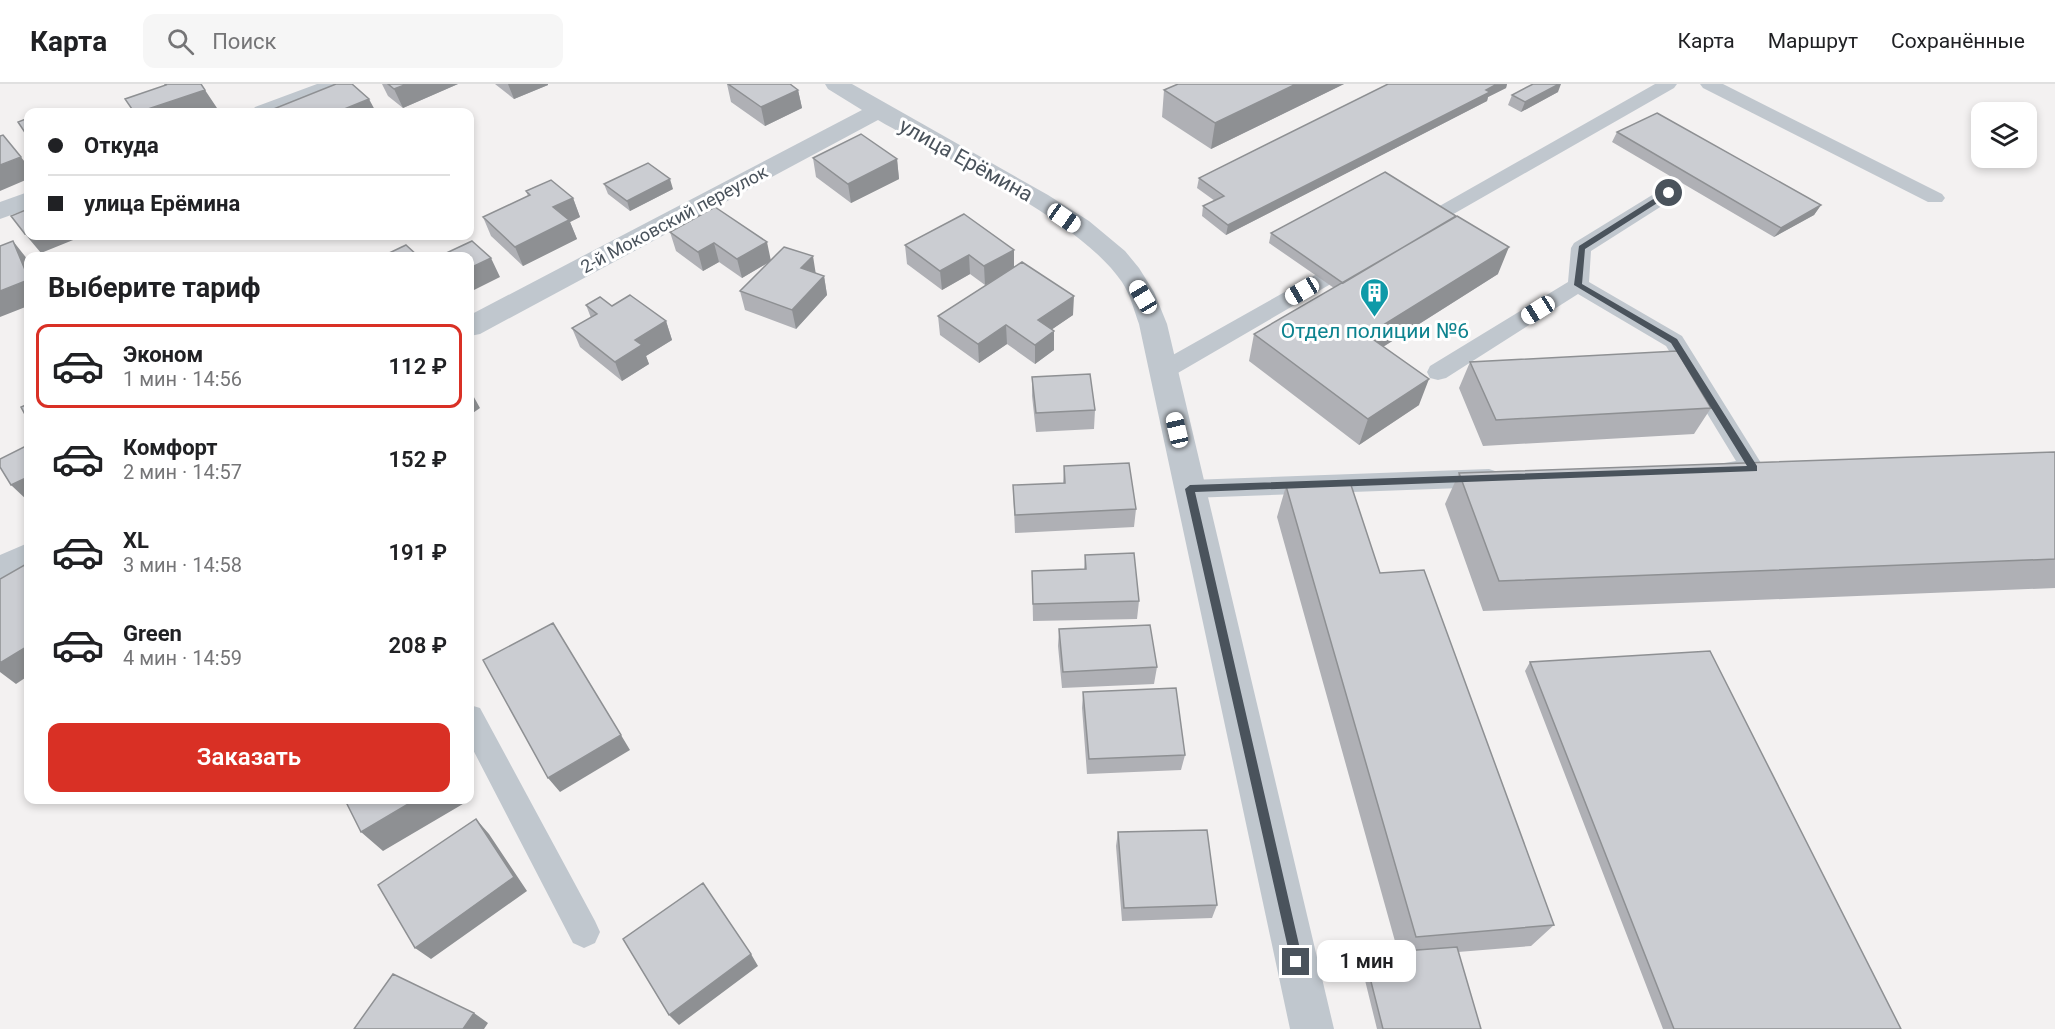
<!DOCTYPE html>
<html lang="ru">
<head>
<meta charset="utf-8">
<style>
	:root { --surface:#fff; --page:#f6f6f6; --text:#202124; --muted:#757577; --line:#e0e0e0; --accent:#d93025 }
	body { margin:0; font-family:Roboto,sans-serif; background:var(--page); color:var(--text); height:100vh; display:flex; flex-direction:column; font-size:22px; white-space:nowrap }
	* { box-sizing:border-box; margin:0 }
	p { font-size:20px; color:var(--muted) }
	.icon { flex:none; width:33px; height:33px; fill:none; stroke:currentColor; stroke-width:2; stroke-linecap:round; stroke-linejoin:round }
	.map { position:relative; flex:1; overflow:hidden }
	.side { position:absolute; left:24px; top:168px; width:450px; height:552px; display:flex; flex-direction:column; background:var(--surface); border-radius:12px; box-shadow:0 3px 9px #0003 }
	.side>* { flex:none }
	.top-card { position:absolute; left:24px; top:24px; width:450px; height:132px; border-radius:12px; box-shadow:0 3px 9px #0003; display:grid; align-content:center; height:132px; padding:0 24px; background:var(--surface) }
	.buttons { position:absolute; left:1971px; top:18px; display:grid; gap:12px }
	.buttons a { display:grid; place-items:center; width:66px; height:66px; border-radius:12px; background:var(--surface); box-shadow:0 3px 9px #0003; font-size:30px }
	.end { position:absolute; width:27px; height:27px; margin:-14px; border:8px solid #4a535c; background:#fff; box-shadow:0 0 0 3px #fff }
	.from { border-radius:50% }
	.bubble { position:absolute; height:42px; border-radius:12px; background:var(--surface); box-shadow:0 3px 9px #0003; font-size:20px; font-weight:600; line-height:42px; text-align:center }
	.car { position:absolute; width:18px; height:36px; margin:-18px -9px; border-radius:8px; box-shadow:0 0 4px 2px #0007; background:linear-gradient(#fff 24%,#345 0 40%,#fff 0 76%,#345 0 86%,#fff 0) }
	.top-card b { display:flex; align-items:center; gap:21px; height:57px; font-size:22px }
	.top-card b+b { border-top:2px solid var(--line) }
	.top-card i { width:15px; height:15px; background:var(--text) }
	ul { padding:0; list-style:none }
	li { display:flex; align-items:center; gap:18px; height:84px; margin:0 12px 9px; padding:0 12px; border:3px solid transparent; border-radius:12px }
	li div { flex:1 }
	li b { display:block; font-size:22px }
	li em { font-style:normal; font-weight:600 }
	li.selected { border-color:var(--accent) }
	li>.icon { width:54px; height:54px; stroke-width:1.5 }
	h2 { padding:0 24px; font-size:27px; line-height:72px }
	.action { display:flex; gap:12px; margin-top:auto; padding:12px 24px }
	.action a { flex:1; height:69px; border-radius:12px; background:var(--accent); color:#fff; font-size:24px; font-weight:600; line-height:69px; text-align:center }
	header { display:flex; align-items:center; gap:36px; box-sizing:border-box; height:84px; padding:0 30px; background:var(--surface); border-bottom:2px solid var(--line) }
	header strong { font-size:28px }
	nav { display:flex; gap:33px; margin-inline-start:auto; font-size:21px }
	.search { width:420px; height:54px; background:var(--page); display:flex; align-items:center; gap:15px; box-sizing:border-box; padding:0 21px; border-radius:12px; color:var(--muted); font-size:22px }
	.map>svg:first-child { display:block }
	.lines { fill:none; stroke-linecap:round; stroke-linejoin:round }
	.lane { fill:#c0c7ce; fill-rule:evenodd }
	.street { fill:#c0c7ce; fill-rule:evenodd }
	.wall { fill:#afb0b5 }
	.shaded-wall { fill:#8e9093 }
	.building { fill:#cbcdd2; stroke:#8e9093; stroke-width:1.5 }
	.route { fill:#4a535c }
	.labels { text-anchor:middle; dominant-baseline:central; stroke-width:6; stroke-linejoin:round; paint-order:stroke }
	.far-street-label { font-size:18px; fill:#4a535c; stroke:#fff }
	.street-label { font-size:21px; fill:#4a535c; stroke:#fff }
	.culture-label { font-size:21px; fill:#0d838f; stroke:#fff }
</style>
</head>
<body>
<header>
<strong>Карта</strong>
<div class="search"><svg class="icon" aria-label="search" viewBox="0 0 24 24"><circle cx="10" cy="10" r="6"/><path d="M15 15l6 6"/></svg>Поиск</div>
<nav><a>Карта</a><a>Маршрут</a><a>Сохранённые</a></nav>
</header>
<div class="map">
<svg width="2055" height="945" viewBox="0 0 2055 945">
	<rect width="100%" height="100%" fill="#f3f1f1"/>
	<g class="lines">
		<path class="lane" d="M 1655,0 L 1677,0 L 1674,4 L 1443,136 L 1429,136 L 1426,132 L 1429,128 Z
			M 1700,0 L 1723,0 L 1942,110 L 1945,114 L 1942,118 L 1928,118 L 1703,4 Z
			M 1669,103 L 1676,105 L 1679,109 L 1676,113 L 1591,167 L 1589,198 L 1682,252 L 1761,379 L 1765,385 L 1761,391 L 1727,395 L 1719,392 L 1715,386 L 1719,380 L 1736,377 L 1666,262 L 1578,210 L 1446,294 L 1438,296 L 1430,294 L 1427,288 L 1430,282 L 1568,198 L 1571,164 L 1574,159 L 1662,105 Z
			M 1322,189 L 1329,191 L 1332,196 L 1329,201 L 1171,293 L 1163,295 L 1155,293 L 1152,287 L 1155,281 L 1315,191 Z
			M 1489,385 L 1498,388 L 1501,394 L 1498,400 L 1489,403 L 1190,414 L 1181,412 L 1178,405 L 1181,398 L 1190,396 Z
			M 470,621 L 480,624 L 595,837 L 600,848 L 595,859 L 584,864 L 573,859 L 470,660 Z"/>
		<path class="street" d="M 317,0 L 349,0 L 346,5 L 283,28 L 251,28 L 255,23 Z
			M 825,0 L 852,0 L 1048,111 L 1089,137 L 1125,167 L 1139,184 L 1154,208 L 1167,240 L 1334,945 L 1290,945 L 1139,240 C 1134,226 1130,210 1122,198 C 1077,133 948,77 878,36 L 480,250 L 470,252 L 470,231 L 862,26 L 828,5 Z
			M 28,108 L 28,125 L 0,135 L 0,118 Z
			M 28,459 L 28,487 L 0,499 L 0,471 Z"/>
	</g>
	<path class="wall" d="M 382,0 L 458,0 L 403,24 L 388,12 Z
		M 495,0 L 548,0 L 548,1 L 514,15 Z
		M 727,0 L 790,0 L 798,6 L 802,24 L 765,42 L 731,18 Z
		M 1178,0 L 1344,0 L 1211,65 L 1162,33 L 1164,6 Z
		M 1388,0 L 1507,0 L 1506,4 L 1488,13 L 1487,17 L 1226,151 L 1202,132 L 1203,122 L 1215,117 L 1197,104 L 1199,94 Z
		M 1558,8 L 1521,28 L 1508,21 L 1512,11 Z
		M 1617,48 L 1821,121 L 1814,131 L 1774,153 L 1612,58 Z
		M 813,74 L 897,75 L 899,95 L 851,119 L 816,93 Z
		M 604,100 L 673,105 L 630,127 L 608,110 Z
		M 526,107 L 573,114 L 580,133 L 570,138 L 577,155 L 523,182 L 491,152 L 483,133 L 528,112 Z
		M 715,123 L 771,176 L 824,192 L 827,211 L 796,245 L 745,226 L 740,207 L 769,178 L 742,194 L 719,178 L 703,187 L 676,167 L 670,148 Z
		M 1271,149 L 1498,190 L 1383,263 L 1419,321 L 1359,361 L 1249,277 L 1254,250 L 1334,204 L 1269,159 Z
		M 905,161 L 1014,166 L 1014,183 L 1073,231 L 1052,245 L 1054,266 L 1035,280 L 1007,260 L 979,279 L 940,251 L 938,232 L 994,197 L 985,201 L 970,190 L 942,206 L 907,180 Z
		M 586,221 L 666,237 L 672,256 L 646,272 L 649,280 L 622,297 L 580,263 L 572,244 L 591,234 Z
		M 1470,278 L 1711,324 L 1694,350 L 1483,362 L 1459,304 Z
		M 1032,293 L 1095,326 L 1094,345 L 1036,348 L 1032,312 Z
		M 2055,368 L 2055,504 L 1483,527 L 1445,420 L 1459,389 Z
		M 1064,382 L 1136,425 L 1134,443 L 1015,449 L 1013,401 L 1063,399 Z
		M 1286,402 L 1380,489 L 1554,841 L 1531,862 L 1458,868 L 1481,945 L 1377,945 L 1360,876 L 1364,870 L 1398,868 L 1277,433 Z
		M 1085,471 L 1139,517 L 1137,535 L 1033,537 L 1032,487 L 1084,485 Z
		M 1059,545 L 1157,583 L 1154,600 L 1062,604 L 1058,562 Z
		M 1530,578 L 1901,945 L 1663,945 L 1525,587 Z
		M 1083,608 L 1185,671 L 1181,686 L 1087,690 L 1082,624 Z
		M 1118,748 L 1217,821 L 1212,834 L 1122,837 L 1116,762 Z"/>
	<path class="shaded-wall" d="M 407,0 L 458,0 L 403,24 L 394,5 Z
		M 508,0 L 548,0 L 548,1 L 514,15 Z
		M 1296,0 L 1344,0 L 1211,65 L 1215,39 Z
		M 1497,0 L 1507,0 L 1506,4 L 1488,13 L 1487,17 L 1226,151 L 1228,141 Z
		M 1559,0 L 1561,0 L 1558,8 L 1521,28 L 1525,18 Z
		M 205,6 L 217,24 L 205,28 L 139,28 Z
		M 798,6 L 802,24 L 765,42 L 761,23 Z
		M 369,15 L 376,28 L 337,28 Z
		M 21,73 L 28,82 L 28,95 L 0,107 L 0,81 Z
		M 897,75 L 899,95 L 851,119 L 848,100 Z
		M 670,95 L 673,105 L 630,127 L 627,117 Z
		M 573,114 L 580,133 L 570,138 L 577,155 L 523,182 L 515,163 L 553,123 Z
		M 1821,121 L 1814,131 L 1774,153 L 1781,144 Z
		M 28,149 L 28,152 L 83,152 L 41,169 L 25,150 Z
		M 13,157 L 28,176 L 28,193 Z
		M 767,158 L 771,177 L 742,194 L 737,175 Z
		M 714,159 L 719,178 L 703,187 L 698,168 Z
		M 1509,163 L 1498,190 L 1359,278 L 1367,251 Z
		M 1014,166 L 1014,185 L 985,201 L 984,182 Z
		M 969,171 L 970,190 L 942,206 L 940,187 Z
		M 813,172 L 816,191 L 801,184 Z
		M 491,174 L 500,193 L 470,208 L 470,184 Z
		M 824,192 L 827,211 L 796,245 L 792,226 Z
		M 28,196 L 28,222 L 0,233 L 0,207 Z
		M 1074,212 L 1073,231 L 1038,255 L 1038,236 Z
		M 666,237 L 672,256 L 646,272 L 649,280 L 622,297 L 615,278 L 635,256 Z
		M 1006,241 L 1007,260 L 979,279 L 978,260 Z
		M 1054,247 L 1054,266 L 1035,280 L 1035,261 Z
		M 1429,295 L 1419,321 L 1359,361 L 1368,335 Z
		M 470,306 L 480,324 L 470,331 Z
		M 28,393 L 28,417 L 11,401 Z
		M 28,562 L 28,592 L 16,600 L 0,588 L 0,579 Z
		M 621,651 L 630,666 L 560,708 L 548,694 Z
		M 415,716 L 467,716 L 468,717 L 383,767 L 361,748 Z
		M 476,735 L 489,750 L 527,807 L 431,875 L 415,864 Z
		M 751,870 L 758,882 L 679,941 L 669,931 Z
		M 474,929 L 488,939 L 484,945 L 463,945 Z"/>
	<path class="building" d="M 165,0 L 201,0 L 205,6 L 139,28 L 134,28 L 125,15 L 166,1 Z
		M 336,0 L 352,0 L 369,15 L 337,28 L 273,28 L 271,26 Z
		M 388,0 L 407,0 L 394,5 Z
		M 728,0 L 790,0 L 798,6 L 761,23 Z
		M 1178,0 L 1296,0 L 1215,39 L 1164,6 Z
		M 1388,0 L 1497,0 L 1486,6 L 1490,8 L 1228,141 L 1203,122 L 1224,112 L 1199,94 Z
		M 1533,0 L 1559,0 L 1525,18 L 1512,11 Z
		M 52,26 L 54,28 L 45,28 Z
		M 1657,29 L 1821,121 L 1781,144 L 1617,48 Z
		M 28,34 L 28,53 L 18,38 Z
		M 861,50 L 897,75 L 848,100 L 813,74 Z
		M 3,51 L 21,73 L 0,81 L 0,52 Z
		M 648,79 L 670,95 L 627,117 L 604,100 Z
		M 1385,88 L 1456,132 L 1343,199 L 1271,149 Z
		M 551,96 L 573,114 L 553,123 L 569,136 L 515,163 L 483,133 L 530,111 L 526,107 Z
		M 715,123 L 767,158 L 737,175 L 714,159 L 698,168 L 670,148 Z
		M 28,125 L 28,149 L 25,150 L 11,132 Z
		M 964,130 L 1014,166 L 984,182 L 969,171 L 940,187 L 905,161 Z
		M 1457,132 L 1509,163 L 1367,251 L 1429,295 L 1368,335 L 1254,250 Z
		M 13,157 L 28,193 L 28,196 L 0,207 L 0,162 Z
		M 472,157 L 491,174 L 470,184 L 470,172 L 440,172 Z
		M 406,161 L 418,172 L 383,172 Z
		M 784,163 L 813,172 L 801,184 L 824,192 L 792,226 L 740,207 Z
		M 1022,178 L 1074,212 L 1038,236 L 1054,247 L 1035,261 L 1006,241 L 978,260 L 938,232 Z
		M 630,211 L 666,237 L 635,256 L 642,261 L 615,278 L 572,244 L 597,230 L 586,221 L 600,213 L 612,222 Z
		M 1677,267 L 1711,324 L 1496,336 L 1470,278 Z
		M 1090,290 L 1095,326 L 1036,329 L 1032,293 Z
		M 28,320 L 28,336 L 21,323 Z
		M 28,361 L 28,393 L 11,401 L 0,383 L 0,375 Z
		M 2055,368 L 2055,475 L 1499,497 L 1459,389 Z
		M 1129,379 L 1136,425 L 1015,431 L 1013,401 L 1065,399 L 1064,382 Z
		M 1350,398 L 1380,489 L 1424,486 L 1554,841 L 1416,853 L 1286,402 Z
		M 1134,469 L 1139,517 L 1033,520 L 1032,487 L 1086,485 L 1085,471 Z
		M 28,479 L 28,515 L 26,516 L 28,520 L 28,562 L 0,579 L 0,495 Z
		M 553,539 L 621,651 L 548,694 L 483,576 Z
		M 1150,541 L 1157,583 L 1063,588 L 1059,545 Z
		M 1710,567 L 1901,945 L 1674,945 L 1530,578 Z
		M 1176,604 L 1185,671 L 1089,675 L 1083,608 Z
		M 345,716 L 415,716 L 361,748 Z
		M 476,735 L 514,793 L 415,864 L 378,801 Z
		M 1207,746 L 1217,821 L 1124,824 L 1118,748 Z
		M 703,799 L 751,870 L 669,931 L 623,855 Z
		M 1457,863 L 1481,945 L 1383,945 L 1364,870 Z
		M 393,890 L 474,929 L 463,945 L 354,945 Z"/>
	<path class="route" d="M 1666,107 L 1673,109 L 1585,165 L 1582,200 L 1677,255 L 1757,382 L 1757,387 L 1195,408 L 1303,878 L 1301,882 L 1296,884 L 1292,882 L 1185,405 L 1190,401 L 1747,382 L 1671,259 L 1574,201 L 1579,162 Z"/>
	<defs>
		<symbol id="building-pin" viewBox="-11 -11 22 30"><path d="M0 17L-7.5 6A9.5 9.5 0 1 1 7.5 6Z" fill="#0f9aa8" stroke="#fff"/><path d="M-4-6H4V6H1V3H-1V6H-4ZM-2.5-4.3h1.7v1.8h-1.7ZM.8-4.3h1.7v1.8H.8ZM-2.5-1h1.7V.8h-1.7ZM.8-1h1.7V.8H.8Z" fill="#fff"/></symbol>
	</defs>
	<g fill-rule="evenodd">
		<use href="#building-pin" x="1358" y="192" width="33" height="45"/>
	</g>
	<g class="labels">
		<g class="far-street-label">
			<text transform="translate(674 135) rotate(-28)">2-й Моковский переулок</text>
		</g>
		<g class="street-label">
			<text transform="translate(966 76) rotate(29)">улица Ерёмина</text>
		</g>
		<g class="culture-label">
			<text x="1375" y="247">Отдел полиции №6</text>
		</g>
	</g>
</svg>
<div class="buttons">
<a><svg class="icon" aria-label="layers" viewBox="0 0 24 24"><path d="M12 4l9 5-9 5-9-5zM3 14l9 5 9-5"/></svg></a>
</div>
<i class="end from" style="left:1669px;top:109px"></i>
<i class="end" style="left:1296px;top:878px"></i>
<div class="bubble" style="left:1317px;top:856px;width:99px">1 мин</div>
<i class="car" style="left:1064px;top:134px;rotate:125deg"></i>
<i class="car" style="left:1302px;top:207px;rotate:240deg"></i>
<i class="car" style="left:1143px;top:213px;rotate:329deg"></i>
<i class="car" style="left:1538px;top:226px;rotate:238deg"></i>
<i class="car" style="left:1177px;top:346px;rotate:347deg"></i>
<div class="top-card">
<b><i class="from"></i>Откуда</b>
<b><i></i>улица Ерёмина</b>
</div>
<section class="side">
<h2>Выберите тариф</h2>
<ul>
<li class="selected"><svg class="icon" aria-label="car" viewBox="0 0 24 24"><path d="M5 17H2v-5l4-1 3-4h7l3 4 3 1v5h-3M9 17h6M6 11h13"/><circle cx="7" cy="17" r="2"/><circle cx="17" cy="17" r="2"/></svg><div><b>Эконом</b><p>1 мин · 14:56</p></div><em>112 ₽</em></li>
<li><svg class="icon" aria-label="car" viewBox="0 0 24 24"><path d="M5 17H2v-5l4-1 3-4h7l3 4 3 1v5h-3M9 17h6M6 11h13"/><circle cx="7" cy="17" r="2"/><circle cx="17" cy="17" r="2"/></svg><div><b>Комфорт</b><p>2 мин · 14:57</p></div><em>152 ₽</em></li>
<li><svg class="icon" aria-label="car" viewBox="0 0 24 24"><path d="M5 17H2v-5l4-1 3-4h7l3 4 3 1v5h-3M9 17h6M6 11h13"/><circle cx="7" cy="17" r="2"/><circle cx="17" cy="17" r="2"/></svg><div><b>XL</b><p>3 мин · 14:58</p></div><em>191 ₽</em></li>
<li><svg class="icon" aria-label="car" viewBox="0 0 24 24"><path d="M5 17H2v-5l4-1 3-4h7l3 4 3 1v5h-3M9 17h6M6 11h13"/><circle cx="7" cy="17" r="2"/><circle cx="17" cy="17" r="2"/></svg><div><b>Green</b><p>4 мин · 14:59</p></div><em>208 ₽</em></li>
</ul>
<div class="action"><a>Заказать</a></div>
</section>
</div>
</body>
</html>
